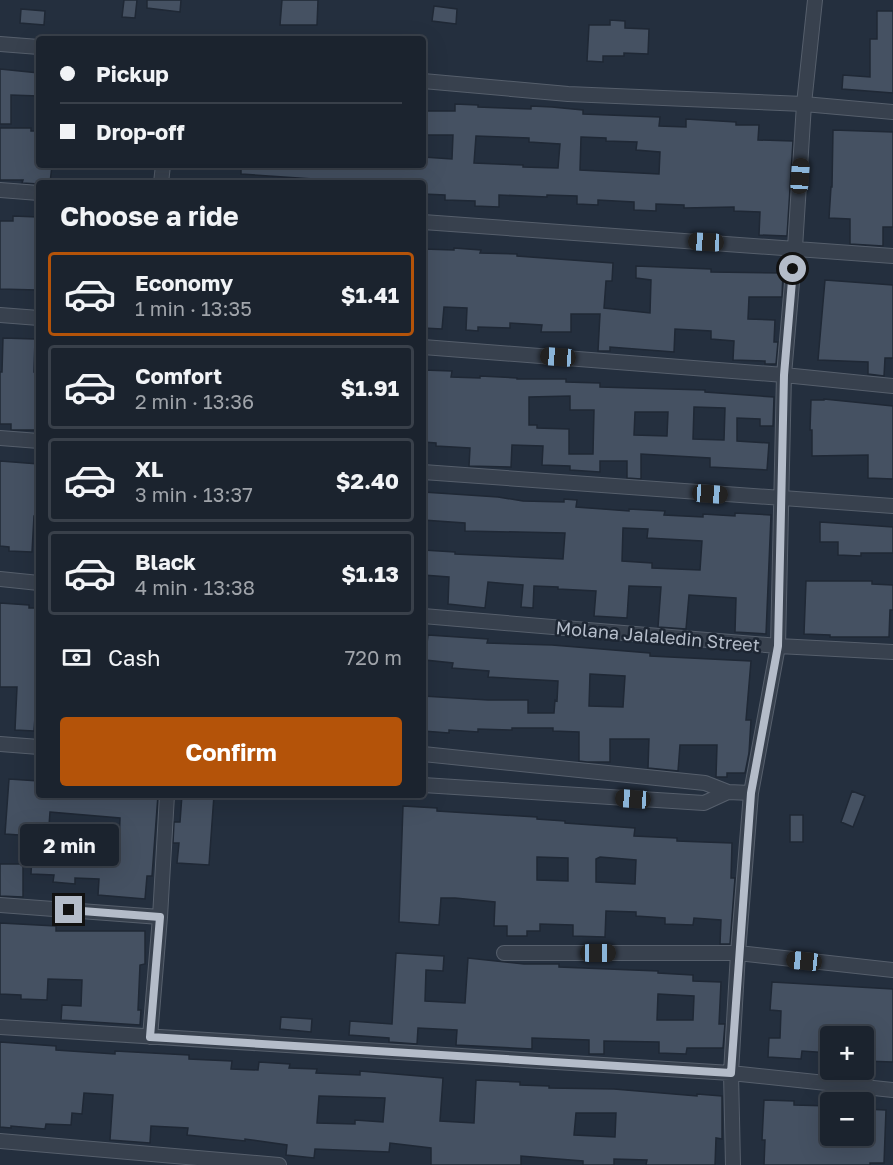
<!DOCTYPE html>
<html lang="en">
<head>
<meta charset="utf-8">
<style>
	:root { --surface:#1b232e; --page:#282f3a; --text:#f1f3f6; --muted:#a0a4aa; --line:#39404a; --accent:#b45309 }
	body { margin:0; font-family:"Golos Text",sans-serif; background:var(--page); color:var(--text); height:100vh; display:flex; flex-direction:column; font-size:22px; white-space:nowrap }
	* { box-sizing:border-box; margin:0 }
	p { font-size:20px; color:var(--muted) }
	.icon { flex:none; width:33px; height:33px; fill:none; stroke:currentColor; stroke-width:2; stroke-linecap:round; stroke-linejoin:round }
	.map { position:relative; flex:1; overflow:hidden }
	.sheet { position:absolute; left:36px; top:180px; width:390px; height:618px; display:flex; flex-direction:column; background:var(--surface); border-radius:6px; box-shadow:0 6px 24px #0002,0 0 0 2px var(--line) }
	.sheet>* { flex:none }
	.guide { position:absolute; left:36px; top:36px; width:390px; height:132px; border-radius:6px; box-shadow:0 6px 24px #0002,0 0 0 2px var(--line); display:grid; align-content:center; height:132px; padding:0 24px; background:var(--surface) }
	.controls { position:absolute; left:820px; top:1026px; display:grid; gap:12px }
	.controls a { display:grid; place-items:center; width:54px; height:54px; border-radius:6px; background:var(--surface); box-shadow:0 6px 24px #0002,0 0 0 2px var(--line); font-size:30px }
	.end { position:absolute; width:27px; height:27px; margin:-14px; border:8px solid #b4bcc9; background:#111; box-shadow:0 0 0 3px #111 }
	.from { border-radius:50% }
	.bubble { position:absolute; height:42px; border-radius:6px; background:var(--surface); box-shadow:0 6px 24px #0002,0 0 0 2px var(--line); font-size:20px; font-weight:700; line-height:42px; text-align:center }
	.car { position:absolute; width:18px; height:36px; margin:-18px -9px; border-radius:8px; box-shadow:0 0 4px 2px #0007; background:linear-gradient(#222 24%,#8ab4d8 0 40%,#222 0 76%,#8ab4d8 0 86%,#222 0) }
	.guide b { display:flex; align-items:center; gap:21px; height:57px; font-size:22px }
	.guide b+b { border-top:2px solid var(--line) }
	.guide i { width:15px; height:15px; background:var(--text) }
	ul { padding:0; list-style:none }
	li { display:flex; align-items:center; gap:18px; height:84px; margin:0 12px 9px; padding:0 12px; border:3px solid var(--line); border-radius:6px }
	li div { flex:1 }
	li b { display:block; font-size:22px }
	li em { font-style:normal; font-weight:700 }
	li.active { border-color:var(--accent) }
	li>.icon { width:54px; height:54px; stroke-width:1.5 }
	h2 { padding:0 24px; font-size:27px; line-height:72px }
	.pay { display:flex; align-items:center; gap:15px; height:66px; padding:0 24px; font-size:22px }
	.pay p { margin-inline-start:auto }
	.button { display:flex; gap:12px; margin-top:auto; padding:12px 24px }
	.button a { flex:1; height:69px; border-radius:6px; background:var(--accent); color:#fff; font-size:24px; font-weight:700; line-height:69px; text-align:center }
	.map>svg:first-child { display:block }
	.building { fill:#455162; stroke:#1f2835; stroke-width:1.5; fill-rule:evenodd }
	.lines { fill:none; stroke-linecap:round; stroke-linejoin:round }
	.street-casing { stroke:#565f6c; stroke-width:16 }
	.street { stroke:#38414e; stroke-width:14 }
	.route { stroke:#b4bcc9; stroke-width:8 }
	.labels { text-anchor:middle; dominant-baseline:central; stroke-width:5; stroke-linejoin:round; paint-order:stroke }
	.street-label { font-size:18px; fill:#b4bcc9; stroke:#1d2633 }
</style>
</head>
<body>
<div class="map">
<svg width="893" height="1165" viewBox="0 0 893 1165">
	<rect width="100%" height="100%" fill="#242f3e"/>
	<path class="building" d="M 124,0 L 137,0 L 135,18 L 122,17 Z
		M 147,0 L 181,0 L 180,12 L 147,8 Z
		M 282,0 L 318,0 L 317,25 L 280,25 Z
		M 434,6 L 457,9 L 456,24 L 432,21 Z
		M 21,9 L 45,11 L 44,25 L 20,23 Z
		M 877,11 L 893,11 L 893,93 L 842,89 L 843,75 L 870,77 L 870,39 L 877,39 Z
		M 610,20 L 625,21 L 625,28 L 649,29 L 648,54 L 624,53 L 624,56 L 603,56 L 603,62 L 587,61 L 589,25 L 610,25 Z
		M 0,69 L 39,73 L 39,96 L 11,95 L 11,124 L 0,124 Z
		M 455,104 L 478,105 L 478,107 L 531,109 L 531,106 L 552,107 L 583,110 L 583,114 L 660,117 L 659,126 L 686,127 L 686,119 L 736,122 L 736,125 L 759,125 L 758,140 L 793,141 L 787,236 L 759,235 L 760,212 L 734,211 L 734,207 L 684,208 L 684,205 L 656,204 L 656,211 L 634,210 L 634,202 L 598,200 L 598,205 L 577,204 L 577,196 L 547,195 L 547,197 L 499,195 L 499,207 L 475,206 L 475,201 L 445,200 L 445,195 L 423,194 L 423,183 L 363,181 L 363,183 L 313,183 L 313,179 L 241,174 L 241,165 L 423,165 L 423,157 L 452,159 L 453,135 L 424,135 L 423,111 L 455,111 ZM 476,136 L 529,138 L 529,142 L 560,144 L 558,168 L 523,167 L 523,165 L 474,163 ZM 581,137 L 606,138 L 606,141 L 637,142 L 636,150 L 660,152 L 659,174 L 580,170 Z
		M 0,128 L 31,128 L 31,131 L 39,131 L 39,165 L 52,165 L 50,183 L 39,184 L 22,183 L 23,180 L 0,180 Z
		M 833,130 L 893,132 L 893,227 L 883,227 L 883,246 L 850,244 L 850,219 L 829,218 L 831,187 L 832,187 Z
		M 13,216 L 38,217 L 37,290 L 0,289 L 0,221 L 13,221 Z
		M 454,248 L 481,250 L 480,253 L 517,254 L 517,256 L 613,263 L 612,281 L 606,281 L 604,308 L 650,313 L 651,280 L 636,278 L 636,266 L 711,269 L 711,272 L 783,273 L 782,297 L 749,297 L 748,319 L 775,320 L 774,342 L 778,342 L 776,364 L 765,364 L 765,361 L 733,360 L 734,341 L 711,339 L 711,331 L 675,329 L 674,352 L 610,347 L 610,351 L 598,351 L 600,314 L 571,314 L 571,332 L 541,332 L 542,325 L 510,323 L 510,328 L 478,327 L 478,331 L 466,330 L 467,308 L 444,307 L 442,329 L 423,328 L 423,249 L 454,250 Z
		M 825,280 L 893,285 L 893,358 L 885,358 L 884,376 L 868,374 L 868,362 L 818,360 Z
		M 3,338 L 35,339 L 34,372 L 39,372 L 39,430 L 11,430 L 11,424 L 0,424 L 0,372 L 2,372 Z
		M 423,370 L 452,371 L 451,377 L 480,378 L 480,376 L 517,378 L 517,379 L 566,379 L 566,382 L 600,383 L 600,387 L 705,390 L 705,392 L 774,397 L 773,426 L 760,426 L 760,419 L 737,418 L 737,441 L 769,443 L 767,470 L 710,467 L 710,458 L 641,454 L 641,479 L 627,478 L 627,461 L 600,461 L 600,472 L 570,470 L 570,466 L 542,465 L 543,446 L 512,445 L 511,467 L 469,466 L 470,448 L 436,446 L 436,443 L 423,442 ZM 570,396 L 570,410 L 594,410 L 593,454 L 569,454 L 569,429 L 537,428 L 537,425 L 529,425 L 529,397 ZM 694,407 L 725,408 L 724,440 L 693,439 ZM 635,412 L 668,412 L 667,436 L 634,435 Z
		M 824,399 L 893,406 L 893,479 L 868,478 L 868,455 L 812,456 L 812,430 L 810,430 L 811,400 L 824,400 Z
		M 0,461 L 39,464 L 36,516 L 34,516 L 32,552 L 9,551 L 9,547 L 0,546 Z
		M 423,492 L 498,497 L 523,501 L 564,502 L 564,499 L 577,500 L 576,507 L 629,511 L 629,509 L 665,511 L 664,515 L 703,517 L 703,514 L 735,516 L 735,513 L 771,515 L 766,634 L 735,632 L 736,598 L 689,595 L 686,629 L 658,627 L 661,587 L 629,586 L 627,618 L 594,616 L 596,591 L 558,589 L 558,587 L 534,586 L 533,608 L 521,607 L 523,585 L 488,582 L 485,608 L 448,604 L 449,577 L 423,575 L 423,550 L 455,552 L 455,554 L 563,559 L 565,533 L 465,531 L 465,523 L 423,520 ZM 623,528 L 648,529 L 647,538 L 702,541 L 700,570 L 652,568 L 652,563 L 622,561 Z
		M 820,522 L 893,527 L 893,553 L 861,553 L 861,556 L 838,555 L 838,542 L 820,542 Z
		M 806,581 L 872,581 L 872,584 L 893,585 L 893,610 L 890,610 L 889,637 L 830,637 L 830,635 L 804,634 Z
		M 0,603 L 29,605 L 29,608 L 39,608 L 39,690 L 37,689 L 34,731 L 15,730 L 17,687 L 0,687 Z
		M 428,635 L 488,639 L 487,643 L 552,645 L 650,653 L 650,656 L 751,661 L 746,720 L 751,720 L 749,753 L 745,773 L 727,773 L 727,777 L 716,777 L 717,745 L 680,745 L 678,771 L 648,768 L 649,739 L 610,739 L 610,762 L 587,762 L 579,761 L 579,732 L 553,731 L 553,728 L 512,728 L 512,730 L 478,729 L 478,732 L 449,730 L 449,733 L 423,731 L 423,696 L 488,700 L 528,700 L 528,713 L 554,713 L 555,700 L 557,701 L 558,681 L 488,677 L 489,671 L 452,668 L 453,663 L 425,660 ZM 590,674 L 625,676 L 623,707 L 589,706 Z
		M 9,779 L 39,781 L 39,795 L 158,795 L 152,876 L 147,876 L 145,899 L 98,895 L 99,879 L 75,878 L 75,884 L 53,882 L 54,875 L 31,874 L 33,836 L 5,834 ZM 50,812 L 120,818 L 119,843 L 48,839 Z
		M 852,791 L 865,796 L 853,827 L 841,822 Z
		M 182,795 L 214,795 L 209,865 L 177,863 L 179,843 L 173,843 L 174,822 L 180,822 Z
		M 403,806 L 437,808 L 437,811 L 537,817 L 537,819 L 565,821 L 565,823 L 635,828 L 634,836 L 677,838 L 677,841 L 732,843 L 731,878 L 735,878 L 730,944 L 720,944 L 721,920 L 694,918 L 693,925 L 665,924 L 665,918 L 636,916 L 636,912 L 606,911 L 605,937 L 573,936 L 573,925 L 540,924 L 540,931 L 527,931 L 527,936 L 507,936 L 507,926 L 494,926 L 495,902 L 455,898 L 441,898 L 439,925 L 399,922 ZM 537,857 L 568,858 L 568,881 L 537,880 ZM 600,857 L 636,860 L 635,884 L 596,882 L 596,859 Z
		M 790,815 L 803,815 L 803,842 L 790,842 Z
		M 0,864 L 23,864 L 23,897 L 0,896 Z
		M 0,923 L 56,926 L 56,931 L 145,931 L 145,964 L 140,965 L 138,1010 L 141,1010 L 140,1025 L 61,1020 L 62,1005 L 81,1006 L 82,980 L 48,979 L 47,1000 L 21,999 L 21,995 L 0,994 Z
		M 396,953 L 444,956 L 443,971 L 426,970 L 425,1001 L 465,1003 L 468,958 L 524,964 L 559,964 L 559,967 L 658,971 L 658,973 L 693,975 L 693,981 L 721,982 L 719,1024 L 725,1024 L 723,1048 L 687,1048 L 686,1054 L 659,1053 L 659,1042 L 604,1041 L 604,1054 L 589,1054 L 589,1040 L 532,1038 L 532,1049 L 456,1045 L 457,1030 L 418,1028 L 417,1044 L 389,1042 L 389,1038 L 349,1035 L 350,1021 L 392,1024 ZM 658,994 L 694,996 L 693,1020 L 657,1020 Z
		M 772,982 L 893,989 L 893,1062 L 864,1061 L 864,1036 L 831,1036 L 831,1053 L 802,1051 L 801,1059 L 768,1057 L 769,1038 L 780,1038 L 781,1011 L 770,1010 Z
		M 281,1017 L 312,1019 L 311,1032 L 280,1029 Z
		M 0,1042 L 56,1046 L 56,1050 L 115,1054 L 115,1051 L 189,1055 L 189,1059 L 232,1061 L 231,1069 L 258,1070 L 259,1062 L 290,1064 L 289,1068 L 317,1069 L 316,1073 L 360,1075 L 360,1071 L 443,1078 L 440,1121 L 474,1123 L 476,1080 L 520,1082 L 520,1085 L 549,1086 L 549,1088 L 614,1089 L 697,1096 L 697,1094 L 722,1096 L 722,1139 L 716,1138 L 715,1165 L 646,1165 L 647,1160 L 614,1159 L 614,1165 L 583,1165 L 583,1161 L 521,1156 L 521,1165 L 431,1165 L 431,1148 L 390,1143 L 389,1152 L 315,1149 L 314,1158 L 286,1155 L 287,1145 L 245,1139 L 245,1141 L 187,1135 L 188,1128 L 151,1126 L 150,1143 L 110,1140 L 113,1095 L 84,1093 L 82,1114 L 72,1113 L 71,1125 L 46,1124 L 45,1129 L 11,1126 L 11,1128 L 0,1127 ZM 319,1096 L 385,1098 L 383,1122 L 355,1120 L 355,1124 L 317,1123 ZM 576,1113 L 616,1113 L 615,1137 L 574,1135 Z
		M 764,1100 L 794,1101 L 794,1105 L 831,1106 L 831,1136 L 864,1136 L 864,1109 L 886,1110 L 884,1163 L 870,1163 L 870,1165 L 764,1165 L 765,1140 L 762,1140 Z"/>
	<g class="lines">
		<defs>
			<path id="street" d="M 0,44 L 39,47
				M 423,81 L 568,94 L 804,104 L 893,112
				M 161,183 L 163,165
				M 0,190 L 39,193
				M 423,222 L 893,256
				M 0,315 L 39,318
				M 423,347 L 784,375 L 893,386
				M 0,438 L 39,441
				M 423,472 L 893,506
				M 0,579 L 39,583
				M 423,616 L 778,646 L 893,652
				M 0,744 L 39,747
				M 423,754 L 705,783 L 728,792 L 751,793
				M 423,785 L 704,803 L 728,792
				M 0,905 L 160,917
				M 504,953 L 738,953 L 893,970
				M 0,1027 L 731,1073 L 893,1090
				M 150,1037 L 160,917 L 167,795
				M 0,1141 L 279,1165
				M 733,1165 L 731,1073 L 738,953 L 751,793 L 778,646 L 784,375 L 795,248 L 804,104 L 815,0"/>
		</defs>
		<use href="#street" class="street-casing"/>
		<use href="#street" class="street"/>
	</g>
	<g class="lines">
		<path class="route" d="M 69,910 L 160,917 L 150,1037 L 731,1073 L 751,793 L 778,646 L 784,375 L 793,269"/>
	</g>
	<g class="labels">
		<g class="street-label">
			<text transform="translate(658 636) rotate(5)">Molana Jalaledin Street</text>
		</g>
	</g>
</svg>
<div class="controls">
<a>+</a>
<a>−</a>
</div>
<i class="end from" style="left:793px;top:269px"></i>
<i class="end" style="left:69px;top:910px"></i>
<div class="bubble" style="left:20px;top:824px;width:99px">2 min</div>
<i class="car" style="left:800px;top:176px;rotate:4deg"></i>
<i class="car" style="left:706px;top:242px;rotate:273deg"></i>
<i class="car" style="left:558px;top:357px;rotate:274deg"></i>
<i class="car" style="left:710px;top:494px;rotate:94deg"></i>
<i class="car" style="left:633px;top:799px;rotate:274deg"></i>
<i class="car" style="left:598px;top:953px;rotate:90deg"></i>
<i class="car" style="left:804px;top:961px;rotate:276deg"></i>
<div class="guide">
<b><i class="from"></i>Pickup</b>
<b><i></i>Drop-off</b>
</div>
<section class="sheet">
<h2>Choose a ride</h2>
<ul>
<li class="active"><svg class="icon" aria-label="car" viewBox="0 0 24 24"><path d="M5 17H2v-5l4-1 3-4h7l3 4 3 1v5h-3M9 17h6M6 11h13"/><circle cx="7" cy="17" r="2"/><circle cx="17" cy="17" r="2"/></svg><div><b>Economy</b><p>1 min · 13:35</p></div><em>$1.41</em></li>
<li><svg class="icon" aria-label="car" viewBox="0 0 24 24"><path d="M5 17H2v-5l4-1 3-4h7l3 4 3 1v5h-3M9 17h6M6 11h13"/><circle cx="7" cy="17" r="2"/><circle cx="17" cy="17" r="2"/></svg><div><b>Comfort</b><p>2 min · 13:36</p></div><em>$1.91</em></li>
<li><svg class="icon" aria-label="car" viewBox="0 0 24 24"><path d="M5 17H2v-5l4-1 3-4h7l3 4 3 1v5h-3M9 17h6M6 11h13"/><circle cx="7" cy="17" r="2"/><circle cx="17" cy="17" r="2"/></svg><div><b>XL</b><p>3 min · 13:37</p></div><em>$2.40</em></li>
<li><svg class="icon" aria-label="car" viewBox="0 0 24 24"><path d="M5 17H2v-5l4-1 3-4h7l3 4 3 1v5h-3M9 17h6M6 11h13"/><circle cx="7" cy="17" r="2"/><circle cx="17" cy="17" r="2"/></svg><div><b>Black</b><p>4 min · 13:38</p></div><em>$1.13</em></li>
</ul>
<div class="pay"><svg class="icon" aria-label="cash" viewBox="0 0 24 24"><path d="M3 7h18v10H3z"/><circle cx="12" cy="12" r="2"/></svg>Cash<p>720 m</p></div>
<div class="button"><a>Confirm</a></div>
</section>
</div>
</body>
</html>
